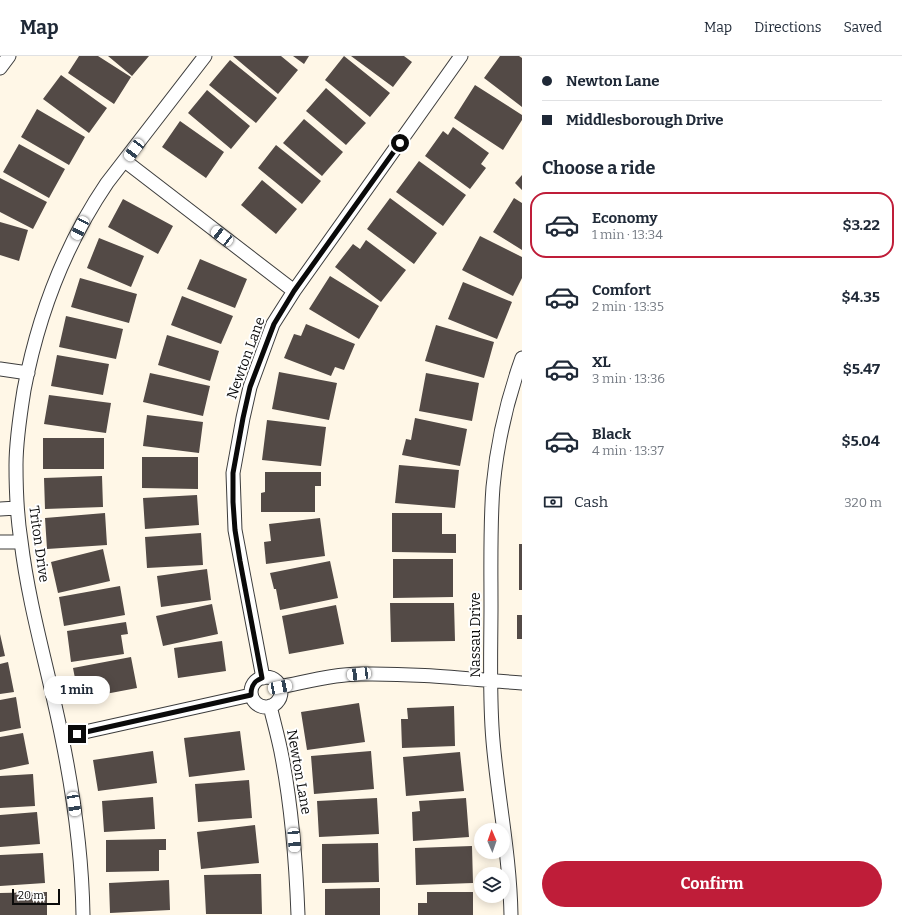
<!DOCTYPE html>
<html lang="en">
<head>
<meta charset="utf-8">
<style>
	:root { --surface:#fff; --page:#f6f6f7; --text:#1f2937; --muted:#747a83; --line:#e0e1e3; --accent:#bf1d39 }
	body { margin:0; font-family:Bitter,serif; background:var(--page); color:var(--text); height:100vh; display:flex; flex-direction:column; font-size:15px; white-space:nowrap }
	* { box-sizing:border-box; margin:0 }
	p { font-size:13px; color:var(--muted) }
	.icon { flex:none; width:22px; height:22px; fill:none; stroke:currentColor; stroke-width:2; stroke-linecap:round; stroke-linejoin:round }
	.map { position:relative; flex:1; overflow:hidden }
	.drawer { display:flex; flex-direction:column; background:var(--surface); width:380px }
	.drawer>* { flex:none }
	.top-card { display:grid; align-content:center; height:88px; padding:0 20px; background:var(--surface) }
	.needle { width:26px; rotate:358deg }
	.controls { position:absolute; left:474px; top:767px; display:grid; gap:8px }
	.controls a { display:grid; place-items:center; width:36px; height:36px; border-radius:50%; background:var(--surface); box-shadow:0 2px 10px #0003; font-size:20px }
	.scale { position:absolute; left:12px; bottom:10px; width:48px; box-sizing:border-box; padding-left:4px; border:2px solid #0a0a0a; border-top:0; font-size:11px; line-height:14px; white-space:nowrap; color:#0a0a0a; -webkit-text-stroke:3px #fff; paint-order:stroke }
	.end { position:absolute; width:18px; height:18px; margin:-9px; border:5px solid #0a0a0a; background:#fff; box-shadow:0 0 0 2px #fff }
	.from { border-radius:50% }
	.bubble { position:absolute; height:28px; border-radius:14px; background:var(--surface); box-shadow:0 2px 10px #0003; font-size:13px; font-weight:700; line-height:28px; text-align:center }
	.car { position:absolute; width:12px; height:24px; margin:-12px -6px; border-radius:5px; box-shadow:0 0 3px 1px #0007; background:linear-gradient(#fff 24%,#345 0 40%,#fff 0 76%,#345 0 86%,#fff 0) }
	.top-card b { display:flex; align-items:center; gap:14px; height:38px; font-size:15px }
	.top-card b+b { border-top:1px solid var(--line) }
	.top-card i { width:10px; height:10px; background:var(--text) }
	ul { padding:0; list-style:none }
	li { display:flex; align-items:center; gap:12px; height:66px; margin:0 8px 6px; padding:0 12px; border:2px solid transparent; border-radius:16px }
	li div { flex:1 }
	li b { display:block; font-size:15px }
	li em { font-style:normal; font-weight:700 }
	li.on { border-color:var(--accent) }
	li>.icon { width:36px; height:36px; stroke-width:1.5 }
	h2 { padding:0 20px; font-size:18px; line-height:48px }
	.pay { display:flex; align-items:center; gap:10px; height:44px; padding:0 20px; font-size:15px }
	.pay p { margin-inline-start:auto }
	.primary-button { display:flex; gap:8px; margin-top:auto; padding:8px 20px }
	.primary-button a { flex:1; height:46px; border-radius:24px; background:var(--accent); color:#fff; font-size:16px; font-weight:700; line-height:46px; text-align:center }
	header { display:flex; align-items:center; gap:24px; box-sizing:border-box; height:56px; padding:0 20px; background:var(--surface); border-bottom:1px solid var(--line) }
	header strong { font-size:19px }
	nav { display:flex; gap:22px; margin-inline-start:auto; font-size:14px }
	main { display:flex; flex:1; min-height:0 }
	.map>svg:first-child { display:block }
	.building { fill:#534a46 }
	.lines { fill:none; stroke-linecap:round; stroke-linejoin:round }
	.minor-casing { stroke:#3d3d3d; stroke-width:15 }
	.minor { stroke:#fff; stroke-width:13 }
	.route { stroke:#0a0a0a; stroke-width:5 }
	.labels { text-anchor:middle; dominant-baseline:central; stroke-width:4; stroke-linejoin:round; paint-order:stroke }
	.street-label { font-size:14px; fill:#0a0a0a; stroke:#fff }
</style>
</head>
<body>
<header>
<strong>Map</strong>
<nav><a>Map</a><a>Directions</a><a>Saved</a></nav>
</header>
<main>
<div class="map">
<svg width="522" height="859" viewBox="0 0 522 859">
	<rect width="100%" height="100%" fill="#fff7e7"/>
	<path class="building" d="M 79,0 L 98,0 L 131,21 L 114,48 L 68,17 Z
		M 108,0 L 149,0 L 132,20 Z
		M 233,0 L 281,0 L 298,14 L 278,38 Z
		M 293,0 L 309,0 L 304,8 Z
		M 344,0 L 390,37 L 370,61 L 325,24 Z
		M 351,0 L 404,0 L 412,6 L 393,31 Z
		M 500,0 L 519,0 L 522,2 L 522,51 L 484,22 Z
		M 230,4 L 277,42 L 256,67 L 209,29 Z
		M 61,19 L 107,52 L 89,77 L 43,43 Z
		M 475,29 L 522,59 L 522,64 L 503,94 L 454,62 Z
		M 326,32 L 366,67 L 346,89 L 306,55 Z
		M 207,34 L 250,70 L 231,93 L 188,57 Z
		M 37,53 L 85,81 L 69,109 L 21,81 Z
		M 304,63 L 343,96 L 322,120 L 283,87 Z
		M 180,65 L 224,96 L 206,122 L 162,91 Z
		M 453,71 L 489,97 L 481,108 L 486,112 L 470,133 L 425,100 L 443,75 L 448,79 Z
		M 19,88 L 65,113 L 49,142 L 3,116 Z
		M 276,89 L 321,125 L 302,148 L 258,112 Z
		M 419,105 L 466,139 L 443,170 L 396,136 Z
		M 522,119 L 522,134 L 515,127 Z
		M 0,122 L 47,146 L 33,173 L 0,156 Z
		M 262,124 L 297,153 L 276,178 L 241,149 Z
		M 390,142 L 437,177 L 414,208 L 367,173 Z
		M 514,142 L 522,147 L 522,194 L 493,176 Z
		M 123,143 L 173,170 L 158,198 L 108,171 Z
		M 0,166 L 28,174 L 19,205 L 0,199 Z
		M 480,180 L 522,201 L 522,222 L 513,240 L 462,214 Z
		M 99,182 L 144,200 L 131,231 L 87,212 Z
		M 366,184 L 406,214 L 381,246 L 335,211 L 353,188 L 360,193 Z
		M 200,203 L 247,223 L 235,252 L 187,233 Z
		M 330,220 L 379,250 L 359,283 L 309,253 Z
		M 80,222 L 137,238 L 129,267 L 71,251 Z
		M 463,226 L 512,246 L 497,283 L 448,263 Z
		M 182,240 L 233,260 L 221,288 L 171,269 Z
		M 66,260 L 123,273 L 116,303 L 59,291 Z
		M 306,268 L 355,288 L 344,314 L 335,311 L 331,320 L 284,302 L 294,278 L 301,280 Z
		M 436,269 L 494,286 L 484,322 L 425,305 Z
		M 167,279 L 219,295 L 210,325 L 158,309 Z
		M 57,299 L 109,308 L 103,339 L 51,330 Z
		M 279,316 L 337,327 L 329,364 L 272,353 Z
		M 150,317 L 210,330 L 203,360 L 143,346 Z
		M 426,317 L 479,327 L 472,365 L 419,355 Z
		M 49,339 L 111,347 L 106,377 L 44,368 Z
		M 147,359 L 203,366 L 199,397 L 143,390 Z
		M 415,362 L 467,373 L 460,410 L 402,399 L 406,383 L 411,384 Z
		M 267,364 L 326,371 L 321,410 L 262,404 Z
		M 43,382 L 104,382 L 104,413 L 43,413 Z
		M 142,401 L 198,401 L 198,433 L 142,432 Z
		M 399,409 L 459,414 L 455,452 L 395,447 Z
		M 265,416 L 321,416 L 321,430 L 315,430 L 315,456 L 261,456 L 261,437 L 265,436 Z
		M 102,420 L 103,451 L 45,453 L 44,422 Z
		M 197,439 L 199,469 L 145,473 L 143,442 Z
		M 105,457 L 107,489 L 47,493 L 45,462 Z
		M 392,457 L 442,457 L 442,478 L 456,478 L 456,497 L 392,496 Z
		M 320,462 L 325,500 L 266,508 L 264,486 L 271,485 L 269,468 Z
		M 201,477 L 203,509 L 147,512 L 145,481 Z
		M 519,488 L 522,488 L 522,534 L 519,534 Z
		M 103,493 L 110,525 L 58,537 L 51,506 Z
		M 393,503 L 453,503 L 453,541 L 393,542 Z
		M 330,505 L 338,542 L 280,554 L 276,533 L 274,533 L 270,517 Z
		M 207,513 L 211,544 L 161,551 L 157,520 Z
		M 120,530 L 125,559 L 64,570 L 59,541 Z
		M 390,547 L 454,547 L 455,585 L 391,586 Z
		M 212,548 L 218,578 L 163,590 L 156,560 Z
		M 336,549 L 344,588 L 289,598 L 282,560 Z
		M 517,559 L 522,559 L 522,583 L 517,583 Z
		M 126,566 L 128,578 L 121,579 L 124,598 L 71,606 L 67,575 Z
		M 0,578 L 5,600 L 0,601 Z
		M 222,585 L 226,615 L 178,622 L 174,592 Z
		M 131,601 L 137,632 L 79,643 L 73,612 Z
		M 8,606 L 14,636 L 0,638 L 0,608 Z
		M 16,641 L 21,672 L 0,676 L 0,644 Z
		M 359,647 L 365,686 L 307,694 L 301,656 Z
		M 454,650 L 455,690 L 402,692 L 401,663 L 408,663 L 407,652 Z
		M 240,675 L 245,714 L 189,721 L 184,682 Z
		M 23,677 L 29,708 L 0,714 L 0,681 Z
		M 153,695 L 157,727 L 98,735 L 93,704 Z
		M 371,695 L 374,733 L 314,738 L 311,700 Z
		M 460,696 L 464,735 L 406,740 L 403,701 Z
		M 33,718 L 35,750 L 0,752 L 0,720 Z
		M 249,724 L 252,762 L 198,766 L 195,728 Z
		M 153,741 L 155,773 L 104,776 L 102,745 Z
		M 377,742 L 379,778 L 319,781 L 317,745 Z
		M 466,742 L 469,781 L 413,785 L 412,756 L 420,755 L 419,745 Z
		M 37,756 L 40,788 L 0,791 L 0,759 Z
		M 255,769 L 259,807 L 201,813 L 197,776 Z
		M 166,783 L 166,794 L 159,794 L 159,815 L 106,816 L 106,784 Z
		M 378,787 L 379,826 L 322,827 L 322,788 Z
		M 472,790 L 473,827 L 416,829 L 415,792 Z
		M 43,797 L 45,827 L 0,830 L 0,799 Z
		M 261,818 L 262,858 L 206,858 L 204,819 Z
		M 169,824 L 170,854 L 110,857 L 109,827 Z
		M 380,832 L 380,859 L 325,859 L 325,833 Z
		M 47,836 L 47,859 L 0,859 L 0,837 Z
		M 427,836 L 473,836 L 473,859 L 418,859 L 418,847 L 427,847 Z"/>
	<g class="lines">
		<defs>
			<path id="minor" d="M 0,12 L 9,0
				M 125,105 L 294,235
				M 0,313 L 28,317
				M 0,453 L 17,452
				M 0,486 L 21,486
				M251 636a15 15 0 1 1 30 0a15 15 0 1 1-30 0Z
				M 263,622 L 235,474 L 233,417 L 243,362 L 250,331 L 273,268 L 294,235 L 461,0
				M 279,631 C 306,626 334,618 361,618 C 414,617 469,623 522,627
				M 270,650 C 274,667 279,684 282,701 C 292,753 296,806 298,859
				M 62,681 L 251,639
				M 83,859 C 82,799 74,741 62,682 C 49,616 29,552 21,485 C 17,460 16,434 16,409 C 16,384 20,359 24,334 C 38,260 65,189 107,127 L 205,0
				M 511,859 C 510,800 498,743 493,685 C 489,640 491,594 491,549 C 491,510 490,470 493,431 C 497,387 507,344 522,302"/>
		</defs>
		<use href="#minor" class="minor-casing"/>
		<use href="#minor" class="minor"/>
	</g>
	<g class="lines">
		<path class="route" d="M 77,678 L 251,639 C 251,630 254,625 262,622 L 240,505 L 235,474 L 233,446 L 233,417 L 243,362 L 250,331 L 274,268 L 294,235 L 400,87"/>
	</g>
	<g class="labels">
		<g class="street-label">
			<text transform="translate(246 302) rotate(-70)">Newton Lane</text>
			<text transform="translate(39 488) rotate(82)">Triton Drive</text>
			<text transform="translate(475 579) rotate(-90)">Nassau Drive</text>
			<text transform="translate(299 716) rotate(80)">Newton Lane</text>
		</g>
	</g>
</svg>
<div class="controls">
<a><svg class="needle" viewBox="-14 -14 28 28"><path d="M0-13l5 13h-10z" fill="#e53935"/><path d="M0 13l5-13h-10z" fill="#747a83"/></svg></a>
<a><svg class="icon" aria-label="layers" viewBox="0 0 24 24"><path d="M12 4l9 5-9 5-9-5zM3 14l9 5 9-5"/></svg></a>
</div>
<div class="scale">20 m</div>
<i class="end from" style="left:400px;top:87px"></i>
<i class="end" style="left:77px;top:678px"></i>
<div class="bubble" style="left:44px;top:620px;width:66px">1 min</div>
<i class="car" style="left:134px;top:94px;rotate:217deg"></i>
<i class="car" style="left:80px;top:172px;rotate:207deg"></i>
<i class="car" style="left:222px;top:180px;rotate:308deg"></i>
<i class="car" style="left:359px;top:618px;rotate:263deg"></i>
<i class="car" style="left:280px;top:631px;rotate:79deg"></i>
<i class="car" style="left:74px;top:748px;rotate:171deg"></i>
<i class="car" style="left:294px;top:784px;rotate:176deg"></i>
</div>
<section class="drawer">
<div class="top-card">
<b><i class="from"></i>Newton Lane</b>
<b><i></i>Middlesborough Drive</b>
</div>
<h2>Choose a ride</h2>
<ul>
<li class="on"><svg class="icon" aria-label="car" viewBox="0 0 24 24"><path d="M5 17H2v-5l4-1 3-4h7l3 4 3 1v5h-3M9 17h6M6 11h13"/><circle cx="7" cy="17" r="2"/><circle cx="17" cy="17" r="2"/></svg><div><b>Economy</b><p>1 min · 13:34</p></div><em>$3.22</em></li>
<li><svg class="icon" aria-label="car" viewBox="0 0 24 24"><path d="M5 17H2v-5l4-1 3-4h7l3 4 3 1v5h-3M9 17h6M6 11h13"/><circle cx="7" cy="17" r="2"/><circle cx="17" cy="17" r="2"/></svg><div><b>Comfort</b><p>2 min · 13:35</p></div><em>$4.35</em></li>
<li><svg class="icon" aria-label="car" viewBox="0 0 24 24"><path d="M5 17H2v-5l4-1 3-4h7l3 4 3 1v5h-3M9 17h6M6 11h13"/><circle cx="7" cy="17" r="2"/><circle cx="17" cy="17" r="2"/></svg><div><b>XL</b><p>3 min · 13:36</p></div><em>$5.47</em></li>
<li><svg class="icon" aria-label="car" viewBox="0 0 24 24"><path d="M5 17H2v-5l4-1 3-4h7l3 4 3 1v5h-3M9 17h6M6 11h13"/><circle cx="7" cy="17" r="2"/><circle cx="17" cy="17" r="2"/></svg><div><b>Black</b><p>4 min · 13:37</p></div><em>$5.04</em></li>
</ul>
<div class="pay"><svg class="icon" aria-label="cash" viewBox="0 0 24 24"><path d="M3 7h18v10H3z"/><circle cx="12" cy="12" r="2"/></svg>Cash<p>320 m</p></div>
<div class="primary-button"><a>Confirm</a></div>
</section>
</main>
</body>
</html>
